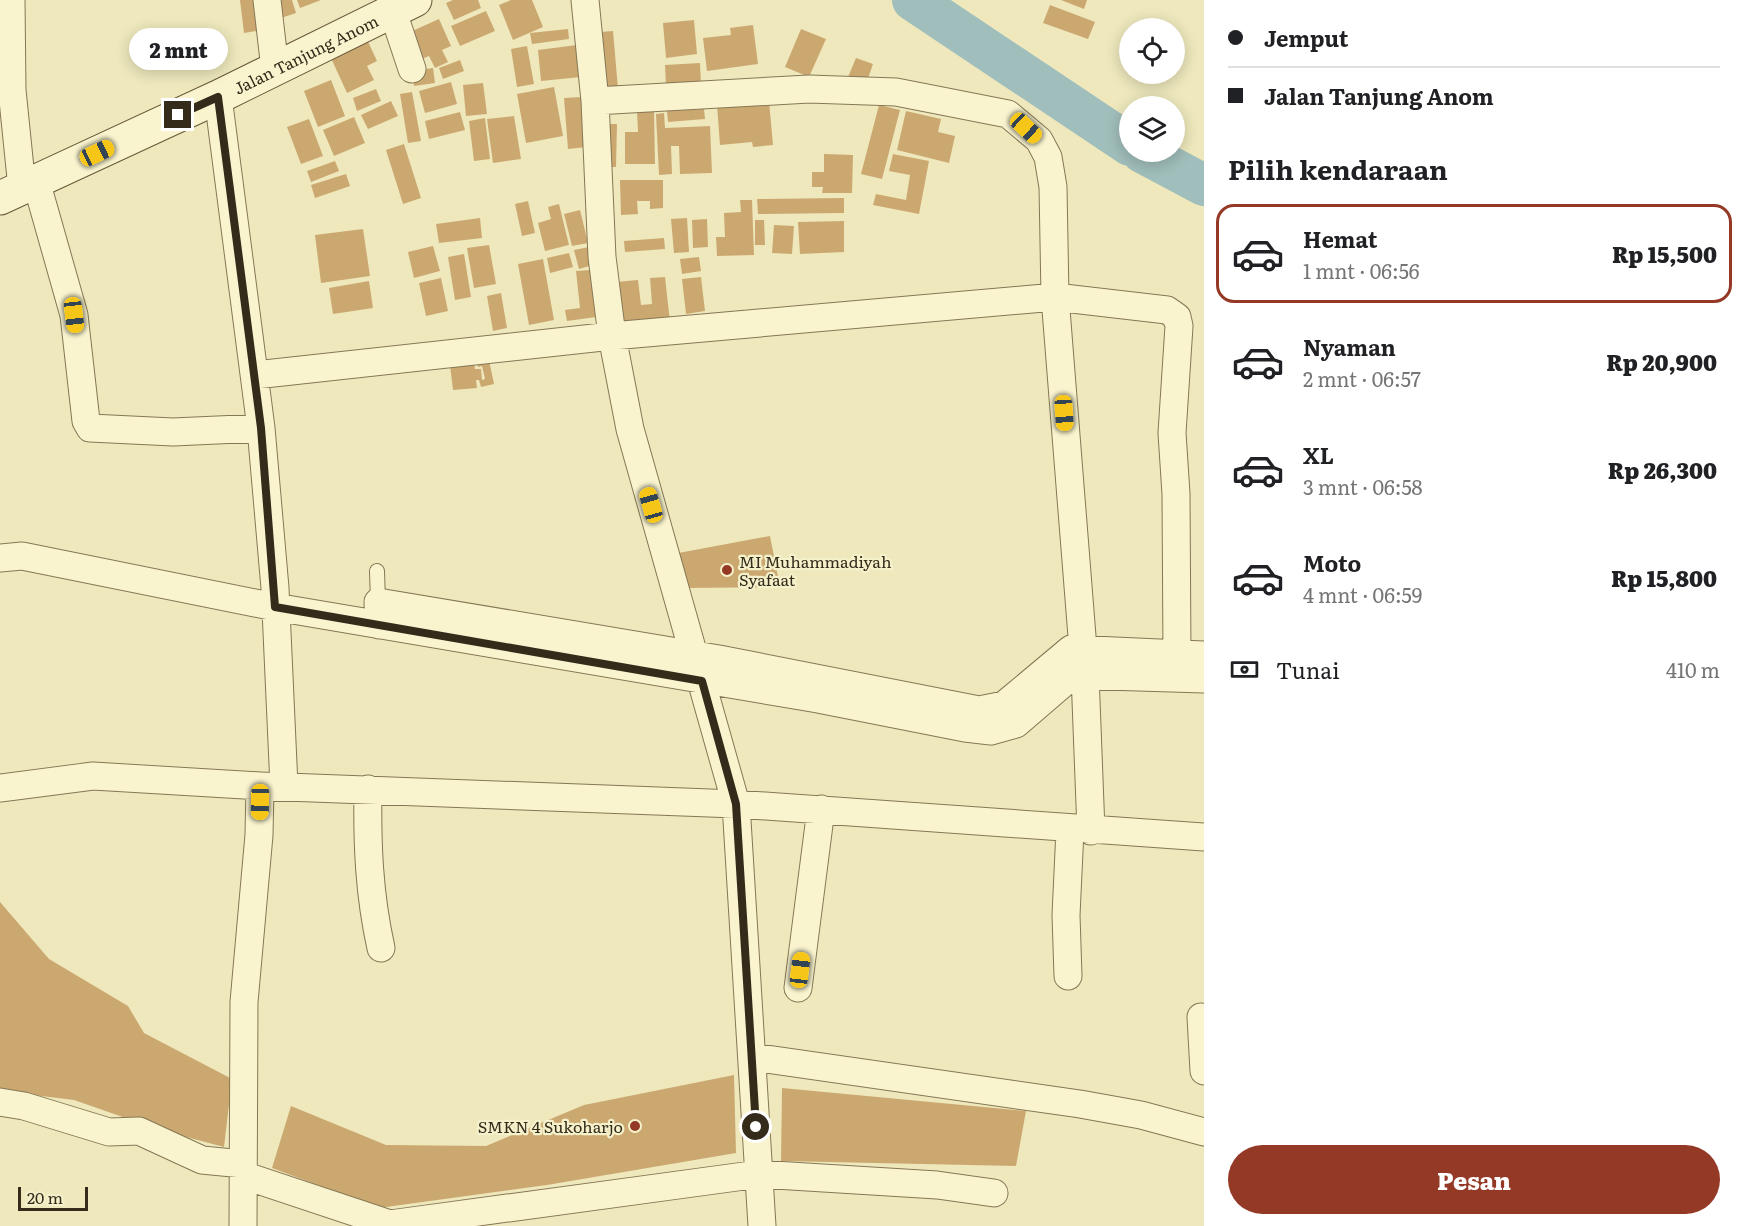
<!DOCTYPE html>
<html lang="id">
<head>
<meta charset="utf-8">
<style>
	:root { --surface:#fff; --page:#f6f6f6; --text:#202124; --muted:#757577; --line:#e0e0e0; --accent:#943925 }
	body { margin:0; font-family:Literata,serif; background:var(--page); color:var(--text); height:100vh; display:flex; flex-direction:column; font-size:22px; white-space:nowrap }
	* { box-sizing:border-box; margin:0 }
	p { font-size:20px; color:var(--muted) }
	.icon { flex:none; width:33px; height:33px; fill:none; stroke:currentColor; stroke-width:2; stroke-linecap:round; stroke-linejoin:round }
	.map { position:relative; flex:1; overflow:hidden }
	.side { display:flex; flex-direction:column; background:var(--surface); width:540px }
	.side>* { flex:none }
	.top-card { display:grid; align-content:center; height:132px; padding:0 24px; background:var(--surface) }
	.controls { position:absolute; left:1119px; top:18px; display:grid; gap:12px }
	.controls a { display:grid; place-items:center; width:66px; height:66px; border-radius:50%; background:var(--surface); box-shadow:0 3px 15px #0003; font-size:30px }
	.scale { position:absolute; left:18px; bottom:15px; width:70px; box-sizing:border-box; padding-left:6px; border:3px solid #342b1b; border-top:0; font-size:16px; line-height:21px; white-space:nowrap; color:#342b1b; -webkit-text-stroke:4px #f5f1cb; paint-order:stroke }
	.end { position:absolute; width:27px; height:27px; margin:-14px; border:8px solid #342b1b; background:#fff; box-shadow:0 0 0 3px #fff }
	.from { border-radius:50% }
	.bubble { position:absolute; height:42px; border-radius:21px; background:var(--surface); box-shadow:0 3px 15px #0003; font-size:20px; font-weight:800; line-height:42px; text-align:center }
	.car { position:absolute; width:18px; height:36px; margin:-18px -9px; border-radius:8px; box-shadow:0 0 4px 2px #0007; background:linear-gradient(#f5c518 24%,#345 0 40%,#f5c518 0 76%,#345 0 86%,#f5c518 0) }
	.top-card b { display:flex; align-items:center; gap:21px; height:57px; font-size:22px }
	.top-card b+b { border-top:2px solid var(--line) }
	.top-card i { width:15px; height:15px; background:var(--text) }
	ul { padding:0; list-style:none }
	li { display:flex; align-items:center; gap:18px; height:99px; margin:0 12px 9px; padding:0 12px; border:3px solid transparent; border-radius:18px }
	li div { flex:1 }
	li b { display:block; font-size:22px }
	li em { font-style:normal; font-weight:800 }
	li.current { border-color:var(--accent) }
	li>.icon { width:54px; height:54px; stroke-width:1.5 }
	h2 { padding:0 24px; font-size:27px; line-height:72px }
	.pay { display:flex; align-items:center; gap:15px; height:66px; padding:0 24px; font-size:22px }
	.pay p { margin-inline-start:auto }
	.action { display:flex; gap:12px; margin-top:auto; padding:12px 24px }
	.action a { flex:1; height:69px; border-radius:36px; background:var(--accent); color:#fff; font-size:24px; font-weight:800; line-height:69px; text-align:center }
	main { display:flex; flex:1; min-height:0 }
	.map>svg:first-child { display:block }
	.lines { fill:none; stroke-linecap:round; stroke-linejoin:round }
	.river { stroke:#a0bebb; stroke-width:42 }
	.building { fill:#cca871 }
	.lane-casing { stroke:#857755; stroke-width:16 }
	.street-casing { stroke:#857755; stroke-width:29 }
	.secondary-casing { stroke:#665839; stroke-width:35 }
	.lane { stroke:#f9f4ce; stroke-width:14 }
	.street { stroke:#f9f4ce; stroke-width:27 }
	.secondary { stroke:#f9f4ce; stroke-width:33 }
	.route { stroke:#342b1b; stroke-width:8 }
	.poi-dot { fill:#943925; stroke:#f5f1cb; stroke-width:2 }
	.labels { text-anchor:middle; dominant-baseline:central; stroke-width:4.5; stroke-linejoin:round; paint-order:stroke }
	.street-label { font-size:16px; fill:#342b1b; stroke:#f5f1cb }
	.poi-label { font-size:16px; fill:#342b1b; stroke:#f5f1cb; text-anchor:start }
</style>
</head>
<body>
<main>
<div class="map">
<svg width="1204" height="1226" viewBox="0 0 1204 1226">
	<rect width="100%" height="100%" fill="#eee8bc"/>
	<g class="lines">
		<path class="river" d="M 913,0 L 1130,145
			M 1142,152 L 1204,185"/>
	</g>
	<path class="building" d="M 240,0 L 259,0 L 263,30 L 244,33 Z
		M 272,0 L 292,0 L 296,13 L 278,19 Z
		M 297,0 L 321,0 L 300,8 Z
		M 453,0 L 478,0 L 481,8 L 454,20 L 446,3 Z
		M 511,0 L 532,0 L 543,27 L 513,40 L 499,5 Z
		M 1061,0 L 1087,0 L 1084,9 Z
		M 1050,5 L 1095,22 L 1088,39 L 1043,23 Z
		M 486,11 L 495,31 L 460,46 L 451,26 Z
		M 439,19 L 451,46 L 442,50 L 448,62 L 435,68 L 429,56 L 422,59 L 410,32 Z
		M 694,20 L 697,54 L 666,58 L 663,23 Z
		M 753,25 L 758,64 L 707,71 L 703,38 L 731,35 L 730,28 Z
		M 568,29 L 569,39 L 532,44 L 530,33 Z
		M 801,29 L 826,39 L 809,77 L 785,67 Z
		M 613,31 L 618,89 L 606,90 L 601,32 Z
		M 365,35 L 377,61 L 367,66 L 374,80 L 347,93 L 331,58 Z
		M 577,45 L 581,77 L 541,81 L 538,50 Z
		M 527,46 L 534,84 L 517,87 L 511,49 Z
		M 856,58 L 873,64 L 866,84 L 848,77 Z
		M 460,60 L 464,71 L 443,79 L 439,68 Z
		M 700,63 L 701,85 L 666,87 L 665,65 Z
		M 433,68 L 435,83 L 414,86 L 412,71 Z
		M 331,80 L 345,116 L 318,127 L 304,91 Z
		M 451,82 L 457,104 L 425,113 L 419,91 Z
		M 483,83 L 487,114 L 466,116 L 463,85 Z
		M 554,87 L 563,136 L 526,143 L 517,94 Z
		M 376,89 L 381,101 L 357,111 L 353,98 Z
		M 412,92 L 421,141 L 408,143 L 400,94 Z
		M 582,97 L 586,147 L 568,149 L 564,98 Z
		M 391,101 L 398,116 L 368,129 L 361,115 Z
		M 769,101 L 773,145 L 753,147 L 752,142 L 720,145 L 717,105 Z
		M 879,105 L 900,110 L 882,179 L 861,174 Z
		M 704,109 L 705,119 L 668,122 L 667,111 Z
		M 654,110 L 655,164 L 625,164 L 625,132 L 638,132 L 637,111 Z
		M 906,111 L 941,119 L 938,132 L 955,136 L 949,163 L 897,150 Z
		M 460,112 L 465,130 L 429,139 L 425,121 Z
		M 664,113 L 665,128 L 710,126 L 712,173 L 680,174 L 679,146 L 671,146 L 672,174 L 659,175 L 656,114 Z
		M 514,116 L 521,159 L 493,163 L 487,119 Z
		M 354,117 L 365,143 L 334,156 L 323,130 Z
		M 485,118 L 490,159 L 474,161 L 469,121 Z
		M 309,119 L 323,156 L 301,164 L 287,127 Z
		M 607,124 L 617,124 L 616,167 L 606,167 Z
		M 404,144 L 421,198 L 403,204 L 386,150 Z
		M 824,154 L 853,155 L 852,193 L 822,193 L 823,187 L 812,187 L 812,172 L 824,172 Z
		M 893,154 L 929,161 L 919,214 L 873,205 L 876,194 L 906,200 L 910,175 L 889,171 Z
		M 335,161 L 339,171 L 311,182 L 307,171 Z
		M 346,174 L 350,186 L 315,198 L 311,185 Z
		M 620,180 L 663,180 L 663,208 L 650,209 L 650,201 L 637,201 L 638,214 L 621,215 Z
		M 844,198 L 844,213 L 758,214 L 757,199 Z
		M 740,200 L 752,200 L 754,255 L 717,256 L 716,237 L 725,237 L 724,213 L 741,212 Z
		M 528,201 L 535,233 L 522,236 L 515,204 Z
		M 559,204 L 569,245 L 545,251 L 538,223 L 551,219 L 548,207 Z
		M 580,210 L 588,243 L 572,246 L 564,214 Z
		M 480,218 L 482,238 L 439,243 L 436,224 Z
		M 687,218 L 689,252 L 674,253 L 671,219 Z
		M 707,219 L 708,247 L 693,248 L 692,220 Z
		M 755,220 L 764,220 L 765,245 L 755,245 Z
		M 844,221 L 844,252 L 800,254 L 798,222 Z
		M 774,225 L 794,226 L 792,254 L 772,253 Z
		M 363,229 L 370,276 L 321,283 L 315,235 Z
		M 664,238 L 665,249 L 625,252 L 624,241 Z
		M 489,245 L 496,284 L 474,288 L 467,248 Z
		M 433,246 L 440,271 L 414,278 L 408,252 Z
		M 589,247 L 593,265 L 579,269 L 574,250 Z
		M 569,253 L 573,267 L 550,273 L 547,258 Z
		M 464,254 L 471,297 L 455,300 L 448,257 Z
		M 699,257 L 701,271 L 682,274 L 680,259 Z
		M 543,259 L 554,320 L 529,325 L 518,264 Z
		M 590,270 L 596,317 L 567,321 L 565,310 L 580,308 L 576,271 Z
		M 665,277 L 670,322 L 621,327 L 616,282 L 638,280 L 641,305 L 652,304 L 650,278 Z
		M 701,277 L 705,311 L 686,314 L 682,279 Z
		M 441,278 L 448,311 L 426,316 L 419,283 Z
		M 369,281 L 373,308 L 333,314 L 329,288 Z
		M 501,293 L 507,328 L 493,331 L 487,296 Z
		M 487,351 L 494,384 L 481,387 L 479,380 L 476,380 L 477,388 L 453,390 L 449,357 L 473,354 L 475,369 L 481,369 L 482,380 L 485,379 L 482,366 L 478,367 L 475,354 Z
		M 770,536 L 780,587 L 684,588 L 673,554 Z
		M 0,902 L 49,959 L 128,1006 L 144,1033 L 232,1079 L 224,1147 L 160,1130 L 74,1100 L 0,1091 Z
		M 734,1075 L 736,1153 L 547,1185 L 379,1208 L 272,1168 L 291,1106 L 386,1145 L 486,1146 L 584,1105 Z
		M 782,1088 L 1026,1111 L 1016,1166 L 781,1161 Z"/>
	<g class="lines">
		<defs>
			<path id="lane" d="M 377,571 L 378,602"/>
			<path id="street" d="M 11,0 L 12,90 L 22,188
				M 267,0 L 275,69
				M 585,0 L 595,101 L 602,257 L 612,336 L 630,429 L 736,804 L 762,1226
				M 393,12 L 412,69
				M 218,97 L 261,428 L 275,588 L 284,786
				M 595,101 L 809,89 L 896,92 L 1008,114 L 1039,140 L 1048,157 L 1053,187 L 1055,297 L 1085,674 L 1091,831
				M 36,181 L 74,315 L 86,421 L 90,428 L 173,432 L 261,428
				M 255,375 L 612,336 L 1055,297 L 1167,310 L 1177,317 L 1179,326 L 1172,433 L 1176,494 L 1177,653
				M 0,558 L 22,556 L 275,607 L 818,699 L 965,728 L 991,731 L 1016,724 L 1073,675 L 1204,679
				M 379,625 L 378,602 L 719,659 L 979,710 L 1004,705 L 1071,649 L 1204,655
				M 0,788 L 93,776 L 260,786 L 736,804 L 1204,837
				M 368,789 C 367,844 369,894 381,948
				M 1068,976 L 1066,915 L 1070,830
				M 798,988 L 821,809
				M 1201,1017 L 1204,1071
				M 752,1057 L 1080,1104 L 1141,1115 L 1204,1132
				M 0,1102 L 24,1106 L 109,1132 L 139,1131 L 202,1160 L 243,1164
				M 243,1175 L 390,1224 L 759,1174 L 937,1185 L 994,1193
				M 243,1226 L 244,1002 L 259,835 L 260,786"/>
			<g id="secondary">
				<path id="s1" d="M 0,198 L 218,97 L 415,0"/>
			</g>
		</defs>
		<use href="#lane" class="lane-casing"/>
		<use href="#street" class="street-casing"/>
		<use href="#secondary" class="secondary-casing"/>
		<use href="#lane" class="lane"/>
		<use href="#street" class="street"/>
		<use href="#secondary" class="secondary"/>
	</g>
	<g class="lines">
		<path class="route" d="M 178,115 L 218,97 L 261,428 L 275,607 L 702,681 L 736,804 L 756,1127"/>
	</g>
	<g class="poi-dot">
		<circle cx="727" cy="570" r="6"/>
		<circle cx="635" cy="1126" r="6"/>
	</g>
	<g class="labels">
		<g class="street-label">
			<text stroke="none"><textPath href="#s1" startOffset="338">Jalan Tanjung Anom</textPath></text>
		</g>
		<g class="poi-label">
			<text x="739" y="561">MI Muhammadiyah<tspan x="739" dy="18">Syafaat</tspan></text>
			<text x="623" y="1126" text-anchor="end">SMKN 4 Sukoharjo</text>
		</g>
	</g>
</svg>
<div class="controls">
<a><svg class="icon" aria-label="locate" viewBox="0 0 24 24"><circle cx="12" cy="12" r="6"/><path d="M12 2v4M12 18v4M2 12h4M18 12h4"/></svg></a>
<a><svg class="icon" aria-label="layers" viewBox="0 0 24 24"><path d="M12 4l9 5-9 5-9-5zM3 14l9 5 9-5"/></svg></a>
</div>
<div class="scale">20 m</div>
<i class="end from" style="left:756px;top:1127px"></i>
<i class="end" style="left:178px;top:115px"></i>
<div class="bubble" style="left:129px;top:28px;width:99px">2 mnt</div>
<i class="car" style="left:1026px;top:128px;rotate:133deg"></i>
<i class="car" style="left:97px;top:153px;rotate:65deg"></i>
<i class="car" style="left:74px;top:315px;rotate:173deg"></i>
<i class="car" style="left:1064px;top:413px;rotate:176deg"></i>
<i class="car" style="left:651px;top:505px;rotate:344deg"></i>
<i class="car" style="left:260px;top:802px;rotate:181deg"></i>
<i class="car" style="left:800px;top:970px;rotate:7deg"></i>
</div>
<section class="side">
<div class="top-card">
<b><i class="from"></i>Jemput</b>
<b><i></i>Jalan Tanjung Anom</b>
</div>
<h2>Pilih kendaraan</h2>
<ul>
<li class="current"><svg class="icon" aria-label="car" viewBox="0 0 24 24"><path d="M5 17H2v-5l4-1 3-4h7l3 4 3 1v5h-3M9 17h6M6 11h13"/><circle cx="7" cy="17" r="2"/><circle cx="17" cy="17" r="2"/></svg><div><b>Hemat</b><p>1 mnt · 06:56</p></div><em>Rp 15,500</em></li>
<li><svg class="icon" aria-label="car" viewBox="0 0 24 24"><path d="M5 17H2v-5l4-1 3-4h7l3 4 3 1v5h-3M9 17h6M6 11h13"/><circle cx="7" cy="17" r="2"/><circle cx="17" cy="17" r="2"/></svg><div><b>Nyaman</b><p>2 mnt · 06:57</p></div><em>Rp 20,900</em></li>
<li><svg class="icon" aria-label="car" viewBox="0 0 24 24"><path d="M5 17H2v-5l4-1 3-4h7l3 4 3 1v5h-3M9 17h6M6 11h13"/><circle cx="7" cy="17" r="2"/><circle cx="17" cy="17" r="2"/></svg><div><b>XL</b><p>3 mnt · 06:58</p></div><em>Rp 26,300</em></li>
<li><svg class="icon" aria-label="car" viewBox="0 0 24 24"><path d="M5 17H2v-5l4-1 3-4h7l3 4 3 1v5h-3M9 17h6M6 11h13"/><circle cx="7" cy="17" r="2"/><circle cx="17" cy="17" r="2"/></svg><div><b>Moto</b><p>4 mnt · 06:59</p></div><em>Rp 15,800</em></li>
</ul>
<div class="pay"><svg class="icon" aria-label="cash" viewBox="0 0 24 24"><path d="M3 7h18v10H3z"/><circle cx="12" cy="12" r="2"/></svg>Tunai<p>410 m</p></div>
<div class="action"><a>Pesan</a></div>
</section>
</main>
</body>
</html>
